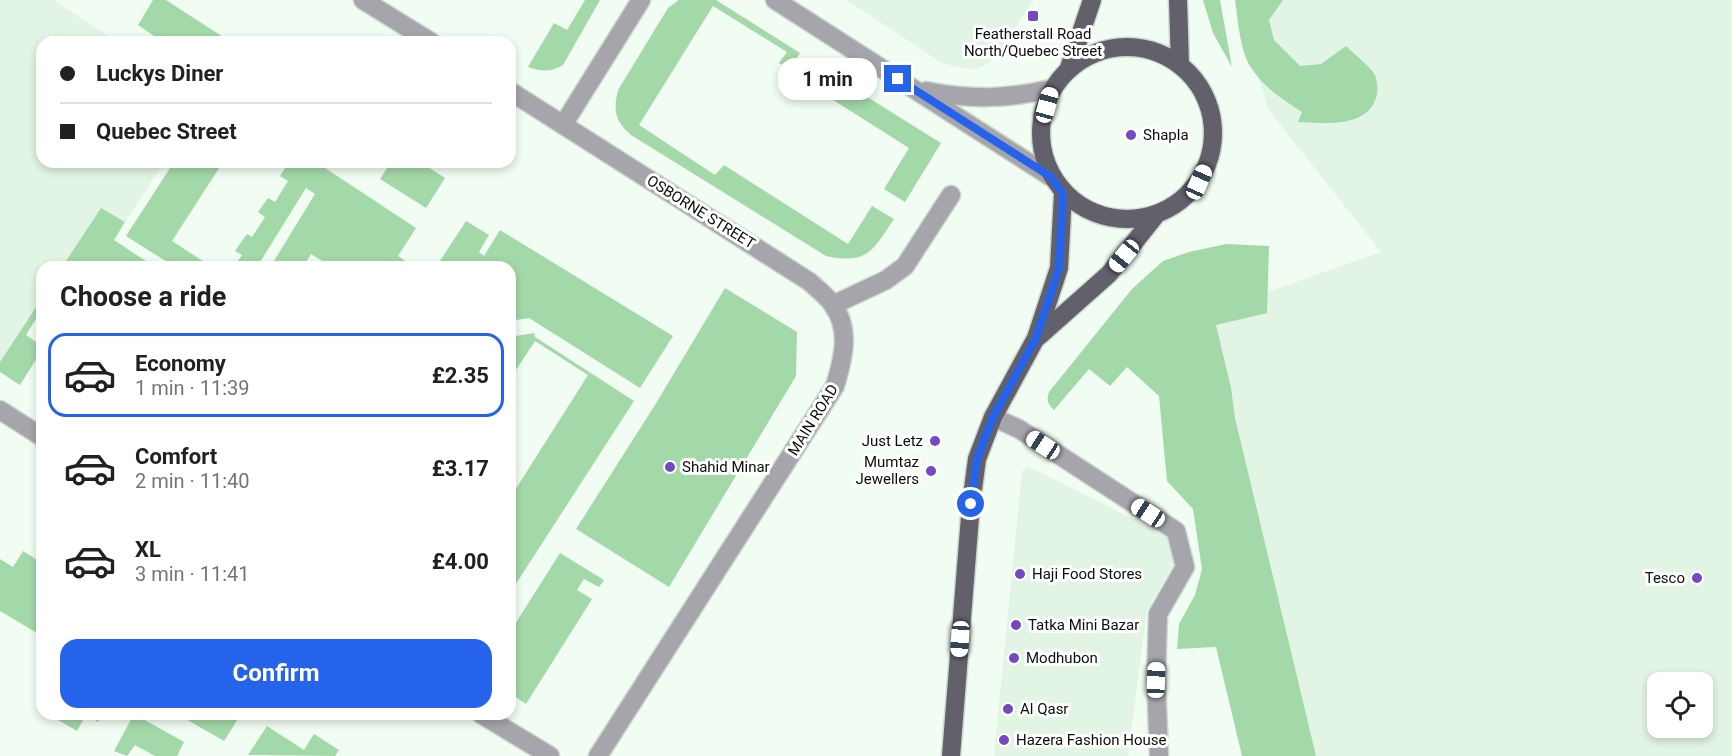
<!DOCTYPE html>
<html lang="en">
<head>
<meta charset="utf-8">
<style>
	:root { --surface:#fff; --page:#f6f6f6; --text:#202124; --muted:#757577; --line:#e0e0e0; --accent:#2563eb }
	body { margin:0; font-family:Roboto,sans-serif; background:var(--page); color:var(--text); height:100vh; display:flex; flex-direction:column; font-size:22px; white-space:nowrap }
	* { box-sizing:border-box; margin:0 }
	p { font-size:20px; color:var(--muted) }
	.icon { flex:none; width:33px; height:33px; fill:none; stroke:currentColor; stroke-width:2; stroke-linecap:round; stroke-linejoin:round }
	.map { position:relative; flex:1; overflow:hidden }
	.side { position:absolute; left:36px; top:261px; width:480px; height:459px; display:flex; flex-direction:column; background:var(--surface); border-radius:18px; box-shadow:0 3px 9px #0003 }
	.side>* { flex:none }
	.guide { position:absolute; left:36px; top:36px; width:480px; height:132px; border-radius:18px; box-shadow:0 3px 9px #0003; display:grid; align-content:center; height:132px; padding:0 24px; background:var(--surface) }
	.buttons { position:absolute; left:1647px; top:672px; display:grid; gap:12px }
	.buttons a { display:grid; place-items:center; width:66px; height:66px; border-radius:12px; background:var(--surface); box-shadow:0 3px 9px #0003; font-size:30px }
	.end { position:absolute; width:27px; height:27px; margin:-14px; border:8px solid #2563eb; background:#fff; box-shadow:0 0 0 3px #fff }
	.from { border-radius:50% }
	.bubble { position:absolute; height:42px; border-radius:18px; background:var(--surface); box-shadow:0 3px 9px #0003; font-size:20px; font-weight:700; line-height:42px; text-align:center }
	.car { position:absolute; width:18px; height:36px; margin:-18px -9px; border-radius:8px; box-shadow:0 0 4px 2px #0007; background:linear-gradient(#fff 24%,#345 0 40%,#fff 0 76%,#345 0 86%,#fff 0) }
	.guide b { display:flex; align-items:center; gap:21px; height:57px; font-size:22px }
	.guide b+b { border-top:2px solid var(--line) }
	.guide i { width:15px; height:15px; background:var(--text) }
	ul { padding:0; list-style:none }
	li { display:flex; align-items:center; gap:18px; height:84px; margin:0 12px 9px; padding:0 12px; border:3px solid transparent; border-radius:18px }
	li div { flex:1 }
	li b { display:block; font-size:22px }
	li em { font-style:normal; font-weight:700 }
	li.on { border-color:var(--accent) }
	li>.icon { width:54px; height:54px; stroke-width:1.5 }
	h2 { padding:0 24px; font-size:27px; line-height:72px }
	.action { display:flex; gap:12px; margin-top:auto; padding:12px 24px }
	.action a { flex:1; height:69px; border-radius:18px; background:var(--accent); color:#fff; font-size:24px; font-weight:700; line-height:69px; text-align:center }
	.map>svg:first-child { display:block }
	.built { fill:#e2f4e3; fill-rule:evenodd }
	.green { fill:#a3d8a9 }
	.lines { fill:none; stroke-linecap:round; stroke-linejoin:round }
	.street-casing { stroke:#ccd7cd; stroke-width:21 }
	.primary-casing { stroke:#ccd7cd; stroke-width:21 }
	.street { stroke:#a6a5ab; stroke-width:18 }
	.primary { stroke:#62606b; stroke-width:18 }
	.route { stroke:#2563eb; stroke-width:8 }
	.poi-dot { fill:#7249c1; stroke:#fff; stroke-width:2 }
	.labels { text-anchor:middle; dominant-baseline:central; stroke-width:6; stroke-linejoin:round; paint-order:stroke }
	.poi-label { font-size:15px; fill:#0b0f0b; stroke:#fff; text-anchor:start }
	.street-label { font-size:15px; fill:#0b0f0b; stroke:#fff }
</style>
</head>
<body>
<div class="map">
<svg width="1732" height="756" viewBox="0 0 1732 756">
	<rect width="100%" height="100%" fill="#f1fdf2"/>
	<path class="built" d="M 0,0 L 53,0 L 118,42 L 42,42 L 42,162 L 164,162 L 125,222 L 101,208 L 62,267 L 42,267 L 42,298 L 0,362 Z
		M 847,0 L 1033,0 L 1000,53 L 984,66 L 974,69 L 960,68 L 942,63 Z
		M 1238,0 L 1732,0 L 1732,756 L 1261,756 L 1150,333 L 1381,252 L 1268,109 L 1243,25 ZM 1658,682 L 1702,682 L 1702,728 L 1658,728 Z
		M 1027,466 L 1185,545 L 1147,610 L 1128,756 L 994,756 L 1022,471 Z"/>
	<path class="green" d="M 153,0 L 166,0 L 223,37 L 221,42 L 163,42 L 138,25 Z
		M 585,0 L 600,0 L 563,65 C 551,72 541,72 528,67 L 554,23 L 567,30 Z
		M 679,0 L 716,0 L 800,53 L 790,69 L 779,63 L 787,52 L 713,6 L 639,125 L 715,175 L 724,165 L 848,244 L 872,206 L 894,219 C 873,250 868,265 826,256 L 631,135 C 615,121 613,111 618,90 L 668,8 Z
		M 1203,0 L 1220,0 L 1232,67 L 1213,33 Z
		M 1235,0 L 1283,0 L 1269,20 L 1274,40 L 1300,66 L 1321,64 L 1346,46 C 1354,54 1365,62 1373,72 C 1377,77 1378,87 1377,94 C 1370,129 1325,123 1298,122 L 1302,112 C 1284,100 1264,88 1252,69 C 1240,53 1238,20 1235,0 Z
		M 822,69 L 941,143 L 905,202 L 884,189 L 909,148 L 811,86 Z
		M 174,162 L 223,162 L 172,241 L 212,267 L 175,267 L 126,236 Z
		M 289,162 L 316,162 L 416,228 L 398,256 L 414,267 L 332,267 L 311,254 L 303,267 L 283,267 L 274,261 L 315,194 L 306,188 L 257,267 L 234,267 L 242,255 L 235,251 L 247,234 L 252,237 L 265,217 L 258,212 L 268,198 L 275,202 L 288,181 L 280,176 Z
		M 391,162 L 420,162 L 445,178 L 426,208 L 380,179 Z
		M 101,208 L 125,222 L 114,240 L 155,267 L 62,267 Z
		M 466,221 L 489,235 L 479,252 L 484,256 L 500,230 L 673,336 L 640,388 L 529,318 L 510,321 L 510,267 L 436,267 Z
		M 1226,244 L 1269,246 L 1267,313 L 1216,325 L 1231,388 L 1235,418 L 1316,756 L 1242,756 L 1216,647 L 1177,649 L 1179,624 L 1195,595 L 1202,569 L 1193,509 L 1167,481 L 1159,396 L 1127,367 L 1110,386 L 1089,369 L 1054,410 C 1048,404 1046,401 1049,392 L 1132,289 L 1163,261 L 1189,252 Z
		M 725,288 L 797,332 L 796,376 L 669,587 L 576,529 L 655,405 Z
		M 42,298 L 42,309 L 26,335 L 42,346 L 42,350 L 20,385 L 0,372 L 0,362 Z
		M 534,333 L 535,337 L 634,401 L 510,593 L 510,498 L 588,375 L 535,341 L 510,379 L 510,337 Z
		M 23,551 L 42,563 L 42,572 L 37,580 L 42,584 L 42,636 L 0,611 L 0,559 L 13,567 Z
		M 560,553 L 604,580 L 599,587 L 584,579 L 577,590 L 592,599 L 526,704 L 510,693 L 510,632 Z
		M 52,714 L 102,714 L 98,722 L 86,715 L 77,731 L 51,716 Z
		M 134,714 L 184,742 L 177,756 L 155,756 L 135,745 L 127,756 L 114,751 Z
		M 177,714 L 241,714 L 224,741 Z
		M 267,726 L 304,750 L 314,734 L 339,750 L 335,756 L 248,755 Z"/>
	<g class="lines">
		<defs>
			<path id="street" d="M 363,0 L 431,42
				M 775,0 L 1051,177
				M 510,91 L 810,282 C 817,289 827,296 833,305 C 851,330 843,359 835,386 L 598,756
				M 926,91 C 971,100 1006,99 1051,89
				M 563,125 L 641,0
				M 833,305 L 886,280 L 905,266 L 951,195
				M 0,410 L 42,437
				M 993,417 L 1019,429 L 1176,531 L 1185,567 L 1158,614 L 1156,680 L 1159,756
				M 481,714 L 550,756"/>
			<path id="primary" d="M 1178,0 L 1180,65
				M1041 133a86 86 0 1 1 172 0a86 86 0 1 1-172 0Z
				M 1069,68 L 1092,0
				M 1038,337 L 1109,274 L 1156,215
				M 951,756 L 971,504 L 977,459 L 993,417 L 1036,338 L 1059,268 L 1063,194"/>
		</defs>
		<use href="#street" class="street-casing"/>
		<use href="#primary" class="primary-casing"/>
		<use href="#street" class="street"/>
		<use href="#primary" class="primary"/>
	</g>
	<g class="lines">
		<path class="route" d="M 898,79 L 1051,177 L 1063,194 L 1059,268 L 1036,338 L 993,417 L 977,459 L 971,504"/>
	</g>
	<g class="poi-dot">
		<rect x="1027" y="10" width="12" height="12" rx="3"/>
		<circle cx="1131" cy="135" r="6"/>
		<circle cx="935" cy="441" r="6"/>
		<circle cx="670" cy="467" r="6"/>
		<circle cx="931" cy="471" r="6"/>
		<circle cx="1020" cy="574" r="6"/>
		<circle cx="1697" cy="578" r="6"/>
		<circle cx="1016" cy="625" r="6"/>
		<circle cx="1014" cy="658" r="6"/>
		<circle cx="1008" cy="709" r="6"/>
		<circle cx="1004" cy="740" r="6"/>
	</g>
	<g class="labels">
		<g class="poi-label">
			<text x="1033" y="34" text-anchor="middle">Featherstall Road<tspan x="1033" dy="17">North/Quebec Street</tspan></text>
			<text x="1143" y="135">Shapla</text>
			<text x="923" y="441" text-anchor="end">Just Letz</text>
			<text x="919" y="462" text-anchor="end">Mumtaz<tspan x="919" dy="17">Jewellers</tspan></text>
			<text x="682" y="467">Shahid Minar</text>
			<text x="1032" y="574">Haji Food Stores</text>
			<text x="1685" y="578" text-anchor="end">Tesco</text>
			<text x="1028" y="625">Tatka Mini Bazar</text>
			<text x="1026" y="658">Modhubon</text>
			<text x="1020" y="709">Al Qasr</text>
			<text x="1016" y="740">Hazera Fashion House</text>
		</g>
		<g class="street-label">
			<text transform="translate(701 212) rotate(32)">OSBORNE STREET</text>
			<text transform="translate(813 420) rotate(-58)">MAIN ROAD</text>
		</g>
	</g>
</svg>
<div class="buttons">
<a><svg class="icon" aria-label="locate" viewBox="0 0 24 24"><circle cx="12" cy="12" r="6"/><path d="M12 2v4M12 18v4M2 12h4M18 12h4"/></svg></a>
</div>
<i class="end from" style="left:971px;top:504px"></i>
<i class="end" style="left:898px;top:79px"></i>
<div class="bubble" style="left:778px;top:58px;width:99px">1 min</div>
<i class="car" style="left:1047px;top:105px;rotate:15deg"></i>
<i class="car" style="left:1199px;top:182px;rotate:24deg"></i>
<i class="car" style="left:1124px;top:256px;rotate:219deg"></i>
<i class="car" style="left:1043px;top:445px;rotate:303deg"></i>
<i class="car" style="left:1148px;top:513px;rotate:303deg"></i>
<i class="car" style="left:960px;top:639px;rotate:184deg"></i>
<i class="car" style="left:1156px;top:680px;rotate:2deg"></i>
<div class="guide">
<b><i class="from"></i>Luckys Diner</b>
<b><i></i>Quebec Street</b>
</div>
<section class="side">
<h2>Choose a ride</h2>
<ul>
<li class="on"><svg class="icon" aria-label="car" viewBox="0 0 24 24"><path d="M5 17H2v-5l4-1 3-4h7l3 4 3 1v5h-3M9 17h6M6 11h13"/><circle cx="7" cy="17" r="2"/><circle cx="17" cy="17" r="2"/></svg><div><b>Economy</b><p>1 min · 11:39</p></div><em>£2.35</em></li>
<li><svg class="icon" aria-label="car" viewBox="0 0 24 24"><path d="M5 17H2v-5l4-1 3-4h7l3 4 3 1v5h-3M9 17h6M6 11h13"/><circle cx="7" cy="17" r="2"/><circle cx="17" cy="17" r="2"/></svg><div><b>Comfort</b><p>2 min · 11:40</p></div><em>£3.17</em></li>
<li><svg class="icon" aria-label="car" viewBox="0 0 24 24"><path d="M5 17H2v-5l4-1 3-4h7l3 4 3 1v5h-3M9 17h6M6 11h13"/><circle cx="7" cy="17" r="2"/><circle cx="17" cy="17" r="2"/></svg><div><b>XL</b><p>3 min · 11:41</p></div><em>£4.00</em></li>
</ul>
<div class="action"><a>Confirm</a></div>
</section>
</div>
</body>
</html>
